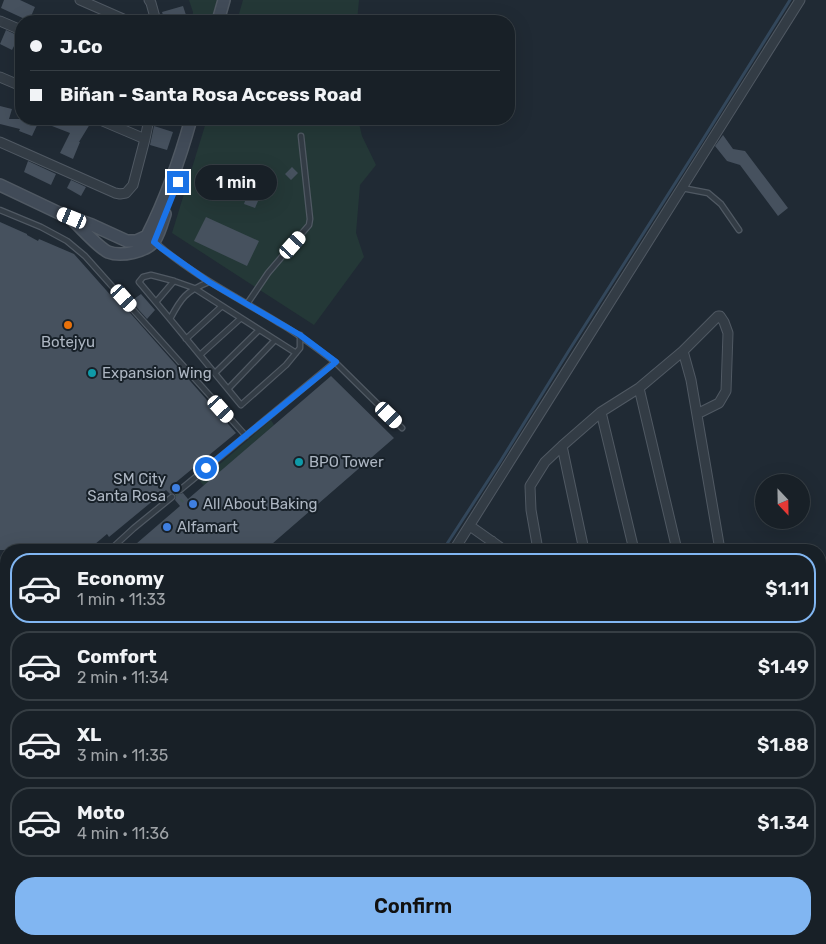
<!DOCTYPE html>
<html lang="en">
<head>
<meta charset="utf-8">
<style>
	:root { --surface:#182027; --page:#252d33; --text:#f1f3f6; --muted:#9fa3a7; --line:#363e44; --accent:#81b6f2 }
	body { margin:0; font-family:Rubik,sans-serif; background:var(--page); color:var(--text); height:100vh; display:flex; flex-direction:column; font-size:19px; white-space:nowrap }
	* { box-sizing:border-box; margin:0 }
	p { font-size:16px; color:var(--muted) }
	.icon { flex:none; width:28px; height:28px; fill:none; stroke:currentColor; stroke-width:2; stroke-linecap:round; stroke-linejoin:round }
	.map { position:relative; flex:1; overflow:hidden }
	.panel { position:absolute; left:0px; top:544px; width:826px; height:401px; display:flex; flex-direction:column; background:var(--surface); border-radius:20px 20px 0 0; box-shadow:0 5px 20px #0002,0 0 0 1px var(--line) }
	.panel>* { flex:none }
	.top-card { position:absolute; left:15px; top:15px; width:500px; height:110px; border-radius:20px; box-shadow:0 5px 20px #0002,0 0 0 1px var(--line); display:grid; align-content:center; height:110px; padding:0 15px; background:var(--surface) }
	.needle { width:32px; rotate:158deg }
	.controls { position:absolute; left:755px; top:474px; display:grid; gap:10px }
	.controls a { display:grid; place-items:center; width:55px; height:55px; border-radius:50%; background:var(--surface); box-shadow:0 5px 20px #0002,0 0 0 1px var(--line); font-size:25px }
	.end { position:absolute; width:22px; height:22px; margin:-11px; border:6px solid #1a73e8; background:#fff; box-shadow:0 0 0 2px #fff }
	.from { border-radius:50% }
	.bubble { position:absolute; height:35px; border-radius:18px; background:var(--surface); box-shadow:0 5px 20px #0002,0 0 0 1px var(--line); font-size:16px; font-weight:600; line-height:35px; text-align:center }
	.car { position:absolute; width:15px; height:30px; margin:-15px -8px; border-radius:6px; box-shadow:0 0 4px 1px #0007; background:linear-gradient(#fff 24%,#345 0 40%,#fff 0 76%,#345 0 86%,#fff 0) }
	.top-card b { display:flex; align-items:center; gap:18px; height:48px; font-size:19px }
	.top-card b+b { border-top:1px solid var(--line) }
	.top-card i { width:12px; height:12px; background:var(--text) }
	ul { padding:9px 0 0; list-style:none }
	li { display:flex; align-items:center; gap:15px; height:70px; margin:0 10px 8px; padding:0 5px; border:2px solid var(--line); border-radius:20px }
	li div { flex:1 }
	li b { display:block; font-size:19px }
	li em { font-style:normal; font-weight:600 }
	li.selected { border-color:var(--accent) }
	li>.icon { width:45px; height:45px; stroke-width:1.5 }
	.cta { display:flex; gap:10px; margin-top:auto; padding:10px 15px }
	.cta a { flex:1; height:58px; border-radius:20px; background:var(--accent); color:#111; font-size:20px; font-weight:600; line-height:58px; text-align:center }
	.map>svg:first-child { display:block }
	.green { fill:#243837 }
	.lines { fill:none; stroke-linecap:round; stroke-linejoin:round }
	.stream { stroke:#33475b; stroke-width:3 }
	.building { fill:#46515e }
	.lane-casing { stroke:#505963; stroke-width:7 }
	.street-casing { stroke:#505963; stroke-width:11 }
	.secondary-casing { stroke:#505963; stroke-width:14 }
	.highway-casing { stroke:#3d464f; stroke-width:18 }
	.lane { stroke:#333c45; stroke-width:4.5 }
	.street { stroke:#333c45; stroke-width:9 }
	.secondary { stroke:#414b58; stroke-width:11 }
	.highway { stroke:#6a5e50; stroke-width:15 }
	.path-bridge { stroke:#415455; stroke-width:2; stroke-dasharray:4 4; stroke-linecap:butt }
	.route { stroke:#1a73e8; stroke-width:6 }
	.food-dot { fill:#e8710a; stroke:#182129; stroke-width:2 }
	.culture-dot { fill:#0f9aa8; stroke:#182129; stroke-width:2 }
	.shop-dot { fill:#3f7fe0; stroke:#182129; stroke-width:2 }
	.labels { text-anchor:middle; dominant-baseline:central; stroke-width:4; stroke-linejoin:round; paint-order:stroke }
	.poi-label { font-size:15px; fill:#adb6c2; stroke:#182129; text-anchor:start }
</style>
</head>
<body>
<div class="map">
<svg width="826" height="944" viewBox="0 0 826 944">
	<rect width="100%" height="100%" fill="#202a34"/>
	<path class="green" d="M 189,0 L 217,0 L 211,21 L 192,21 L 193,12 Z
		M 243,0 L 359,0 L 357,21 L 237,21 Z
		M 207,119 L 358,119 L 362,136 L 376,165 L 360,185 L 356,233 L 364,257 L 314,325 L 172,233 Z
		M 271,420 L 274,425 L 204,486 L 200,481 Z"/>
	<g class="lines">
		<path class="stream" d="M 443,550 L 500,462 L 568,352 L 702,141 L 790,0
			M 201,944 L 204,939"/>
	</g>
	<path class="building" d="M 4,0 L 20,0 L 35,7 L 29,21 L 1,8 Z
		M 183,6 L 188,21 L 165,21 L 162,12 Z
		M 6,30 L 19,36 L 12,50 L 0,44 Z
		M 0,106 L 12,109 L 9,119 L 78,119 L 90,124 L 79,142 L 80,142 L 73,159 L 60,153 L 70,133 L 39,121 L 32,136 L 19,131 L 20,129 L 0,124 Z
		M 154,126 L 173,132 L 167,150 L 150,145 Z
		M 723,135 L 733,149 L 745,151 L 788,208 L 778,216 L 740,165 L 727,161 L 715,146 Z
		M 28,161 L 56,174 L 51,185 L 24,172 Z
		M 292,167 L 298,173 L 291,180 L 285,174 Z
		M 71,180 L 86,187 L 81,196 L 67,188 Z
		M 247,195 L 255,198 L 258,201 L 255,208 L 244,204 Z
		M 206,217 L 259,241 L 247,266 L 194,241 Z
		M 0,222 L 27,234 L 27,235 L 38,241 L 39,239 L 74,254 L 122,308 L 124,306 L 236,433 L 175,483 L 177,487 L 176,490 L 177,493 L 180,494 L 183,493 L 188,499 L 331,376 L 394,438 L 265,550 L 129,550 L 180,506 L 175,500 L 176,497 L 175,494 L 172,493 L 170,494 L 166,490 L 109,537 L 107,534 L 88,550 L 0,550 Z
		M 141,294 L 155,310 L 147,319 L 131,301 Z"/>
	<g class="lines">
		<defs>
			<path id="lane" d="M 682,188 L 708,193 L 721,204 L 739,230
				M 0,210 L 41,227 L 67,241 L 85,256 L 246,436
				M 155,242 C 192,275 237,297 279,323 C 299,334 317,349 335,362 L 180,490
				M 209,282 C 186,291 181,298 170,319 L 241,405 L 286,365 L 300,348 L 300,335
				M 156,302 L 174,281
				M 247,304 L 268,273 L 309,225 L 310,219 L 301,136
				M 170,319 L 139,282 L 143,277 L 151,275 L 174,281 L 194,288 L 296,353
				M 186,339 L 222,306
				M 200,355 L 241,318
				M 335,362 L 402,428
				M 215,373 L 259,330
				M 228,389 L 275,340
				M 110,550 L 134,528 L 172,497
				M 0,648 L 6,642
				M 0,683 L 6,691
				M 0,741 L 6,736"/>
			<path id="street" d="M 80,0 L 128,21
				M 149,0 L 151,3 L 156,21
				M 0,21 L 21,30
				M 0,77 L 21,86
				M 98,119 L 145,139
				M 0,142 L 115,193 L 120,194 L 126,193 L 133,185 L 145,139 L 149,119
				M 683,351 L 691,380 L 720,550
				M 639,388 L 677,550
				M 601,412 L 634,550
				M 562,446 L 584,550
				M 470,526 L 504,550
				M 454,550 L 800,0
				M 487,550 L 492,541
				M 538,550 L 531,510 L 530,486 L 545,462 L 562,446 L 601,412 L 639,388 L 683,351 L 718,316 L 720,316 L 724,322 L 728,333 L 726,391 L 719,403 L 697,414
				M 820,681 L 824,664
				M 820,873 L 826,848
				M 820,889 L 826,888
				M 234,939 L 245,944
				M 468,939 L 483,944
				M 607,939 L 621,944
				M 745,939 L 758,944
				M 207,944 L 210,939
				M 309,944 L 313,939
				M 379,944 L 382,939"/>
			<path id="secondary" d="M 218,21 L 224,0
				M 0,185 L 59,213 L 92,225 L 127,241 L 136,241 L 147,236 C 166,198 180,159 191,119
				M 73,220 C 81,228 98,247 108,252 C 121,257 147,252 155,240 C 160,232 162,223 165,214"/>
			<path id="highway" d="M 0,900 L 6,907
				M 35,939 L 40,944"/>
		</defs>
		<use href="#lane" class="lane-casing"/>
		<use href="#street" class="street-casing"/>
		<use href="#secondary" class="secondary-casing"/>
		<use href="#highway" class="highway-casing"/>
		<use href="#lane" class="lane"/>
		<use href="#street" class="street"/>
		<use href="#secondary" class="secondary"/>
		<use href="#highway" class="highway"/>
		<path class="path-bridge" d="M 170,487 L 184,503"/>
	</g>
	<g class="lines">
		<path class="route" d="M 178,182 L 154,242 L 161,248 L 209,282 L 300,335 L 336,362 L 206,468"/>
	</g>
	<circle class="food-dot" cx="68" cy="325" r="5"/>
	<g class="culture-dot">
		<circle cx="92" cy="373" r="5"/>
		<circle cx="299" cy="462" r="5"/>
	</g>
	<g class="shop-dot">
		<circle cx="176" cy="488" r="5"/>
		<circle cx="193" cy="504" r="5"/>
		<circle cx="167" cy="527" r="5"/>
	</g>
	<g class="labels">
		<g class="poi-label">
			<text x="68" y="342" text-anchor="middle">Botejyu</text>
			<text x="102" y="373">Expansion Wing</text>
			<text x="309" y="462">BPO Tower</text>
			<text x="166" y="479" text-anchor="end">SM City<tspan x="166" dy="17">Santa Rosa</tspan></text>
			<text x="203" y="504">All About Baking</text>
			<text x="177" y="527">Alfamart</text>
		</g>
	</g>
</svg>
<div class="controls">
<a><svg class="needle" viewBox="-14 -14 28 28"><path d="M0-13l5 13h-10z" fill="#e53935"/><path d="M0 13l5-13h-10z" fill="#9fa3a7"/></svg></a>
</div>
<i class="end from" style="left:206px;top:468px"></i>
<i class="end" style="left:178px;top:182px"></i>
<div class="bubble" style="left:195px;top:165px;width:82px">1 min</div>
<i class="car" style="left:72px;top:218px;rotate:292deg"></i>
<i class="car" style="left:293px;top:245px;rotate:42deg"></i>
<i class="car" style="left:124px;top:298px;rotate:138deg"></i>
<i class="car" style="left:221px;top:409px;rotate:138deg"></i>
<i class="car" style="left:389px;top:415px;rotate:134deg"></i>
<div class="top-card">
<b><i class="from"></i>J.Co</b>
<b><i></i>Biñan - Santa Rosa Access Road</b>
</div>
<section class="panel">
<ul>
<li class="selected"><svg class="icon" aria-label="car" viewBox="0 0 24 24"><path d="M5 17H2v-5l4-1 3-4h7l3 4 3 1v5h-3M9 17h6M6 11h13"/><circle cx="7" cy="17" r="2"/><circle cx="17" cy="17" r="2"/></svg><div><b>Economy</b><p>1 min · 11:33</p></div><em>$1.11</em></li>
<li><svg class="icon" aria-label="car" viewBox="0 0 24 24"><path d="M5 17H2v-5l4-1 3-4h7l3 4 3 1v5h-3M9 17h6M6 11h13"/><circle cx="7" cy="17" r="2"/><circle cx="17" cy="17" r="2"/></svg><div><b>Comfort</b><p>2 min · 11:34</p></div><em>$1.49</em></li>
<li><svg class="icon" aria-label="car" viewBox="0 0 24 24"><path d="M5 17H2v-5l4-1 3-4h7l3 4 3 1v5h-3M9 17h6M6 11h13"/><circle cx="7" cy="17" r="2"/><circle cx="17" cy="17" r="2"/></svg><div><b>XL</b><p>3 min · 11:35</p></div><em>$1.88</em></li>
<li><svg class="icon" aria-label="car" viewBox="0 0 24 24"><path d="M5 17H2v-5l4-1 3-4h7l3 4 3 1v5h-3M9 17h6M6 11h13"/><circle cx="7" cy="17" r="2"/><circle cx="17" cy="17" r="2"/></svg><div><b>Moto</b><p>4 min · 11:36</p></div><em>$1.34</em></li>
</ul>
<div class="cta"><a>Confirm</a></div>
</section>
</div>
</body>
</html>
